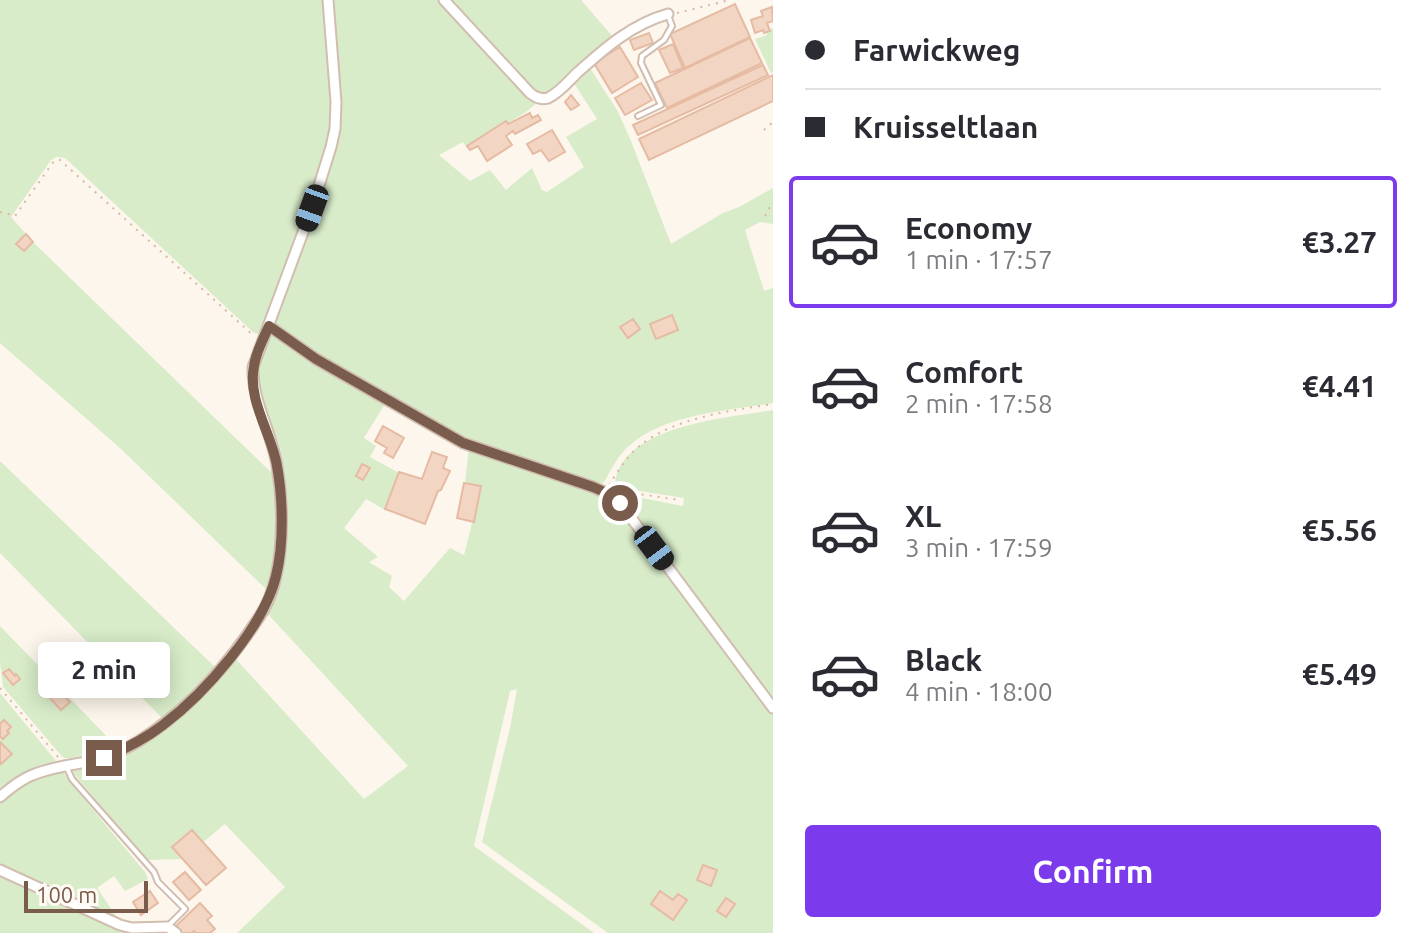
<!DOCTYPE html>
<html lang="en">
<head>
<meta charset="utf-8">
<style>
	:root { --surface:#fff; --page:#f7f7f7; --text:#2b2b33; --muted:#7c7c81; --line:#e1e1e2; --accent:#7c3aed }
	body { margin:0; font-family:Ubuntu,sans-serif; background:var(--page); color:var(--text); height:100vh; display:flex; flex-direction:column; font-size:30px; white-space:nowrap }
	* { box-sizing:border-box; margin:0 }
	p { font-size:26px; color:var(--muted) }
	.icon { flex:none; width:44px; height:44px; fill:none; stroke:currentColor; stroke-width:2; stroke-linecap:round; stroke-linejoin:round }
	.map { position:relative; flex:1; overflow:hidden }
	.drawer { display:flex; flex-direction:column; background:var(--surface); width:640px }
	.drawer>* { flex:none }
	.hud { display:grid; align-content:center; height:176px; padding:0 32px; background:var(--surface) }
	.scale { position:absolute; left:24px; bottom:20px; width:124px; box-sizing:border-box; padding-left:8px; border:4px solid #7a5c4d; border-top:0; font-size:22px; line-height:28px; white-space:nowrap; color:#7a5c4d; -webkit-text-stroke:6px #fffaf3; paint-order:stroke }
	.end { position:absolute; width:36px; height:36px; margin:-18px; border:10px solid #7a5c4d; background:#fff; box-shadow:0 0 0 4px #fff }
	.from { border-radius:50% }
	.bubble { position:absolute; height:56px; border-radius:8px; background:var(--surface); box-shadow:0 4px 20px #0003; font-size:26px; font-weight:700; line-height:56px; text-align:center }
	.car { position:absolute; width:24px; height:48px; margin:-24px -12px; border-radius:10px; box-shadow:0 0 6px 2px #0007; background:linear-gradient(#222 24%,#8ab4d8 0 40%,#222 0 76%,#8ab4d8 0 86%,#222 0) }
	.hud b { display:flex; align-items:center; gap:28px; height:76px; font-size:30px }
	.hud b+b { border-top:2px solid var(--line) }
	.hud i { width:20px; height:20px; background:var(--text) }
	ul { padding:0; list-style:none }
	li { display:flex; align-items:center; gap:24px; height:132px; margin:0 16px 12px; padding:0 16px; border:4px solid transparent; border-radius:8px }
	li div { flex:1 }
	li b { display:block; font-size:30px }
	li em { font-style:normal; font-weight:700 }
	li.current { border-color:var(--accent) }
	li>.icon { width:72px; height:72px; stroke-width:1.5 }
	.cta { display:flex; gap:16px; margin-top:auto; padding:16px 32px }
	.cta a { flex:1; height:92px; border-radius:8px; background:var(--accent); color:#fff; font-size:32px; font-weight:700; line-height:92px; text-align:center }
	main { display:flex; flex:1; min-height:0 }
	.map>svg:first-child { display:block }
	.green { fill:#d8ecc9 }
	.building { fill:#f3d5c3; stroke:#e6bba3; stroke-width:2 }
	.lines { fill:none; stroke-linecap:round; stroke-linejoin:round }
	.lane-casing { stroke:#d1beb0; stroke-width:8 }
	.street-casing { stroke:#d1beb0; stroke-width:13 }
	.path { stroke:#d9b8a5; stroke-width:2; stroke-dasharray:2 6; stroke-linecap:butt }
	.lane { stroke:#fff; stroke-width:4 }
	.street { stroke:#fff; stroke-width:9 }
	.route { stroke:#7a5c4d; stroke-width:10 }
</style>
</head>
<body>
<main>
<div class="map">
<svg width="773" height="933" viewBox="0 0 773 933">
	<rect width="100%" height="100%" fill="#fdf6ec"/>
	<path class="green" d="M 0,0 L 325,0 L 333,104 L 332,124 L 325,162 L 262,331 L 258,334 L 253,332 L 65,158 L 56,157 L 51,160 L 11,217 L 35,244 L 277,478 L 278,559 L 269,592 L 121,449 L 0,343 Z
		M 332,0 L 440,0 L 530,99 L 538,102 L 526,112 L 467,148 L 463,142 L 439,155 L 470,181 L 490,170 L 506,190 L 532,168 L 542,190 L 547,192 L 584,167 L 566,137 L 597,119 L 574,83 L 590,68 L 617,110 L 629,136 L 671,244 L 723,213 L 739,207 L 773,188 L 773,224 L 760,222 L 745,230 L 764,291 L 773,288 L 773,403 C 728,411 663,414 629,446 C 618,455 611,470 604,482 L 600,484 L 486,446 L 460,434 L 300,346 L 276,328 L 277,314 L 327,177 L 338,133 Z
		M 449,0 L 581,0 L 613,37 L 556,89 L 542,95 L 535,92 Z
		M 773,28 L 773,72 L 771,73 L 755,39 L 767,35 L 766,32 Z
		M 273,334 L 301,355 L 386,402 L 364,438 L 376,446 L 370,457 L 399,473 L 385,510 L 366,499 L 344,528 L 378,557 L 369,562 L 392,576 L 389,587 L 404,601 L 450,548 L 464,555 L 476,507 L 463,503 L 469,447 L 592,489 L 619,504 L 773,711 L 773,933 L 608,933 L 482,842 L 510,728 L 517,689 L 510,691 L 474,846 L 594,933 L 237,933 L 285,887 L 225,824 L 183,859 L 146,860 L 75,775 L 72,767 C 92,761 113,757 132,749 C 174,731 207,693 235,658 L 364,799 L 408,766 L 267,613 L 279,587 L 283,575 C 286,536 288,489 281,451 C 276,429 252,390 255,369 C 257,358 265,345 269,335 Z
		M 773,410 L 773,700 L 621,494 L 683,506 L 684,498 L 633,490 L 615,484 C 621,425 728,418 773,410 Z
		M 0,461 L 216,668 L 201,686 L 164,720 L 0,553 Z
		M 0,626 L 117,747 L 71,758 L 64,758 L 59,753 L 3,687 L 0,662 Z
		M 0,693 L 56,761 L 28,771 L 0,791 Z
		M 61,768 L 69,781 L 145,872 L 148,879 L 125,891 L 114,876 L 97,888 L 118,919 L 0,865 L 0,799 L 27,780 Z
		M 0,872 L 131,931 L 145,933 L 0,933 Z"/>
	<path class="building" d="M 735,4 L 750,37 L 685,68 L 670,34 Z
		M 772,7 L 773,21 L 767,23 L 770,31 L 764,33 L 763,30 L 755,33 L 751,20 L 763,16 L 761,11 Z
		M 649,33 L 653,43 L 634,50 L 630,40 Z
		M 750,38 L 762,63 L 667,108 L 655,83 Z
		M 673,44 L 683,68 L 670,73 L 659,50 Z
		M 620,47 L 638,77 L 612,93 L 594,63 Z
		M 763,65 L 768,75 L 638,135 L 633,125 Z
		M 773,75 L 773,101 L 649,160 L 639,139 Z
		M 641,83 L 652,100 L 625,115 L 615,98 Z
		M 571,95 L 579,105 L 571,110 L 565,102 Z
		M 530,113 L 532,118 L 538,115 L 541,120 L 515,134 L 513,131 L 506,136 L 512,145 L 487,161 L 478,146 L 470,150 L 467,146 L 506,121 L 508,124 Z
		M 552,130 L 565,152 L 549,161 L 541,150 L 533,154 L 527,144 Z
		M 26,234 L 33,242 L 24,251 L 16,244 Z
		M 672,315 L 678,330 L 656,339 L 650,324 Z
		M 633,319 L 640,329 L 628,338 L 620,327 Z
		M 383,426 L 404,438 L 393,458 L 384,453 L 387,448 L 375,441 Z
		M 432,452 L 447,457 L 443,468 L 450,471 L 441,490 L 438,491 L 425,524 L 385,509 L 399,472 L 422,479 Z
		M 362,464 L 370,468 L 363,480 L 356,476 Z
		M 464,483 L 481,486 L 474,522 L 457,518 Z
		M 9,669 L 15,676 L 16,674 L 20,679 L 13,685 L 3,673 Z
		M 57,689 L 70,702 L 61,710 L 49,697 Z
		M 4,720 L 11,727 L 7,731 L 9,733 L 3,739 L 0,736 L 0,724 Z
		M 0,742 L 12,754 L 1,764 L 0,762 Z
		M 192,830 L 226,868 L 206,885 L 172,847 Z
		M 703,865 L 717,870 L 711,886 L 697,880 Z
		M 185,872 L 201,890 L 189,900 L 173,882 Z
		M 150,891 L 158,903 L 141,915 L 133,902 Z
		M 660,891 L 673,900 L 678,894 L 687,900 L 673,920 L 651,904 Z
		M 726,898 L 735,904 L 726,917 L 717,911 Z
		M 200,903 L 212,916 L 207,920 L 215,929 L 210,933 L 196,933 L 194,931 L 192,933 L 181,933 L 175,927 Z"/>
	<g class="lines">
		<defs>
			<path id="lane" d="M 638,116 L 661,105 L 641,63 L 642,56 L 664,40 L 672,26 L 668,15
				M 67,768 L 72,779 L 154,872 L 158,882 L 185,909 L 169,925"/>
			<path id="street" d="M 444,0 L 530,93 C 536,98 541,100 548,98 C 559,93 569,81 577,73 C 605,48 632,24 668,14
				M 269,326 L 316,359 L 463,443 L 593,487 L 609,494 L 620,503 L 773,708
				M 0,797 C 9,789 19,781 30,776 C 54,765 81,765 106,757 C 118,753 129,747 139,741 C 182,714 218,676 247,635 C 255,623 264,612 269,599 C 284,562 284,506 277,466 C 272,432 252,402 253,367 L 312,208 L 331,147 L 335,129 L 336,102 L 328,0
				M 0,870 L 120,925 L 132,928 L 168,927 L 176,933"/>
		</defs>
		<use href="#lane" class="lane-casing"/>
		<use href="#street" class="street-casing"/>
		<path class="path" d="M 677,13 L 730,0
			M 764,130 L 773,122
			M 0,212 L 15,216 L 54,161 L 60,160 L 254,336
			M 765,216 L 770,207 L 773,206
			M 609,485 C 617,473 625,459 636,449 C 670,418 729,411 773,404
			M 618,491 L 680,500
			M 0,688 L 59,758"/>
		<use href="#lane" class="lane"/>
		<use href="#street" class="street"/>
	</g>
	<g class="lines">
		<path class="route" d="M 104,758 C 125,749 145,739 163,725 C 204,694 264,627 276,576 C 284,544 283,499 277,466 C 272,434 247,400 254,366 C 256,352 263,339 269,326 L 316,359 L 463,443 L 593,487 L 609,494 L 620,503"/>
	</g>
</svg>
<div class="scale">100 m</div>
<i class="end from" style="left:620px;top:503px"></i>
<i class="end" style="left:104px;top:758px"></i>
<div class="bubble" style="left:38px;top:642px;width:132px">2 min</div>
<i class="car" style="left:312px;top:208px;rotate:200deg"></i>
<i class="car" style="left:654px;top:548px;rotate:143deg"></i>
</div>
<section class="drawer">
<div class="hud">
<b><i class="from"></i>Farwickweg</b>
<b><i></i>Kruisseltlaan</b>
</div>
<ul>
<li class="current"><svg class="icon" aria-label="car" viewBox="0 0 24 24"><path d="M5 17H2v-5l4-1 3-4h7l3 4 3 1v5h-3M9 17h6M6 11h13"/><circle cx="7" cy="17" r="2"/><circle cx="17" cy="17" r="2"/></svg><div><b>Economy</b><p>1 min · 17:57</p></div><em>€3.27</em></li>
<li><svg class="icon" aria-label="car" viewBox="0 0 24 24"><path d="M5 17H2v-5l4-1 3-4h7l3 4 3 1v5h-3M9 17h6M6 11h13"/><circle cx="7" cy="17" r="2"/><circle cx="17" cy="17" r="2"/></svg><div><b>Comfort</b><p>2 min · 17:58</p></div><em>€4.41</em></li>
<li><svg class="icon" aria-label="car" viewBox="0 0 24 24"><path d="M5 17H2v-5l4-1 3-4h7l3 4 3 1v5h-3M9 17h6M6 11h13"/><circle cx="7" cy="17" r="2"/><circle cx="17" cy="17" r="2"/></svg><div><b>XL</b><p>3 min · 17:59</p></div><em>€5.56</em></li>
<li><svg class="icon" aria-label="car" viewBox="0 0 24 24"><path d="M5 17H2v-5l4-1 3-4h7l3 4 3 1v5h-3M9 17h6M6 11h13"/><circle cx="7" cy="17" r="2"/><circle cx="17" cy="17" r="2"/></svg><div><b>Black</b><p>4 min · 18:00</p></div><em>€5.49</em></li>
</ul>
<div class="cta"><a>Confirm</a></div>
</section>
</main>
</body>
</html>
